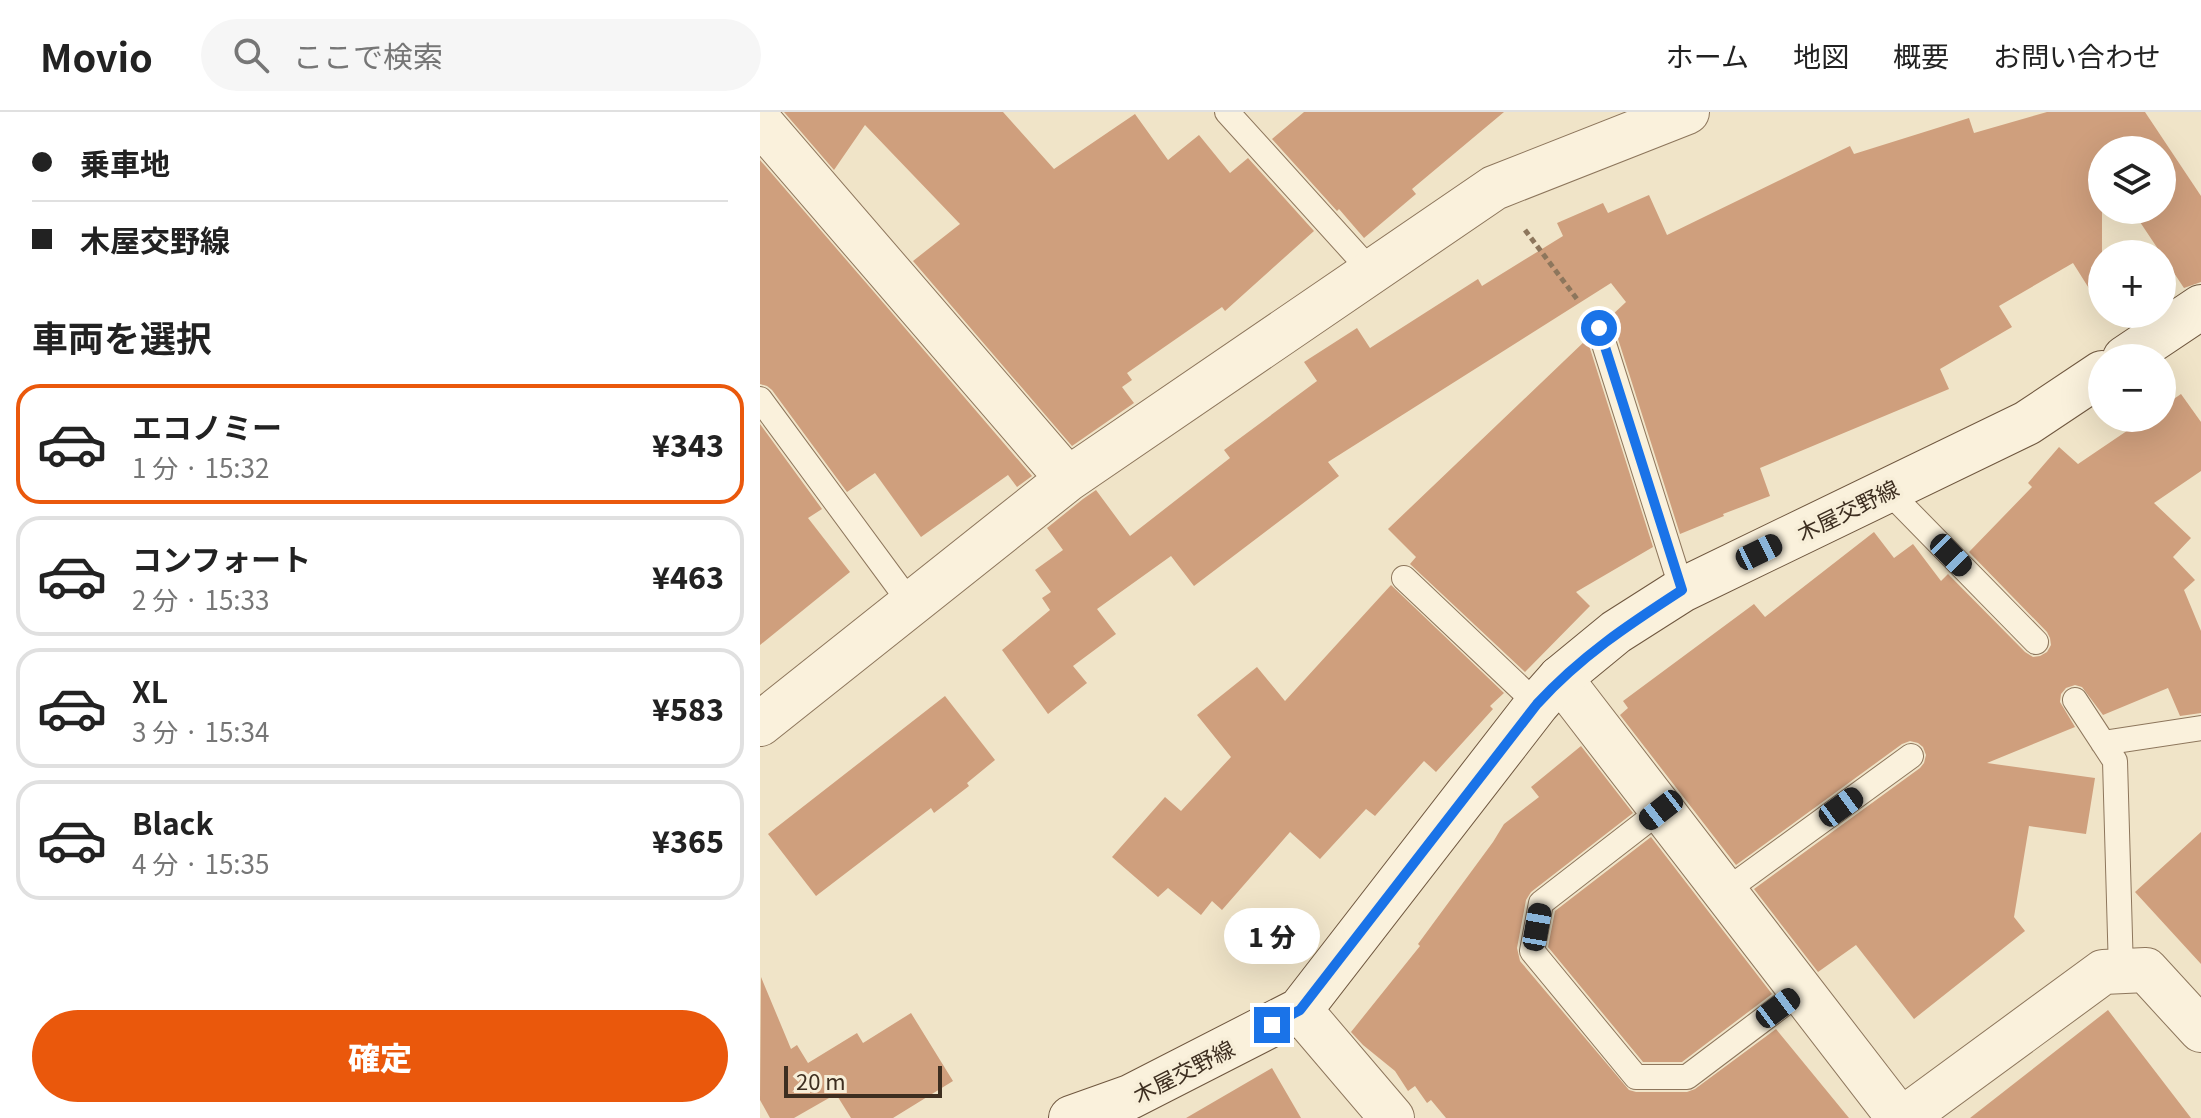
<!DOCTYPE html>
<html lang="ja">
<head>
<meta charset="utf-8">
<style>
	:root { --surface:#fff; --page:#f6f6f6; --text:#222; --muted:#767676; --line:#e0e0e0; --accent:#ea580c }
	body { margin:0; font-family:Georgia,"Noto Sans JP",serif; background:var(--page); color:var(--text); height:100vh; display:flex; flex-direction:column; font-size:30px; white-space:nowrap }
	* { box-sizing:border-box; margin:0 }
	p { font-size:26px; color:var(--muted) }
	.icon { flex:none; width:44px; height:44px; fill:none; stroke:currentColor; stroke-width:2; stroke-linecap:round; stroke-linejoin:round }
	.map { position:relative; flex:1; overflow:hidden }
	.drawer { display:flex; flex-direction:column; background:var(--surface); width:760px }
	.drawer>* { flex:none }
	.banner { display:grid; align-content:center; height:176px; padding:0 32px; background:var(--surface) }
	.fabs { position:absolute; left:1328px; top:24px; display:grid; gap:16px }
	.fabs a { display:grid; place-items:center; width:88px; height:88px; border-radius:50%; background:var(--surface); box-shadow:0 8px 32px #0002; font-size:40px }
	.scale { position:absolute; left:24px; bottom:20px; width:158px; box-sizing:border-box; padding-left:8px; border:4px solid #3d2e20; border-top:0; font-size:22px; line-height:28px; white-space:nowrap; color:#3d2e20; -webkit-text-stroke:6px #f7eed8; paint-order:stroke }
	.end { position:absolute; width:36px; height:36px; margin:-18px; border:10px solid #1a73e8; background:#fff; box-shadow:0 0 0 4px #fff }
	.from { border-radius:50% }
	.bubble { position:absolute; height:56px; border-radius:28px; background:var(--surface); box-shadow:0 8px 32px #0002; font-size:26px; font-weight:800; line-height:56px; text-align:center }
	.car { position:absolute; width:24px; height:48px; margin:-24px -12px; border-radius:10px; box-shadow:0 0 6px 2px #0007; background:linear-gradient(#222 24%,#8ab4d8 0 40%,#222 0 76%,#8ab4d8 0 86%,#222 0) }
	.banner b { display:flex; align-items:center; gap:28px; height:76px; font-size:30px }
	.banner b+b { border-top:2px solid var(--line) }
	.banner i { width:20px; height:20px; background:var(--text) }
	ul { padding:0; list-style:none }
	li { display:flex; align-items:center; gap:24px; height:120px; margin:0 16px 12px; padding:0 16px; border:4px solid var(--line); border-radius:24px }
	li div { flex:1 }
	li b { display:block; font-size:30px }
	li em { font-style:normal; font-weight:800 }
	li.active { border-color:var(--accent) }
	li>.icon { width:72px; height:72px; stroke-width:1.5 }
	h2 { padding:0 32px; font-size:36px; line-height:96px }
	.cta { display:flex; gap:16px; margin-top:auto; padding:16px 32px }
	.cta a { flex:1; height:92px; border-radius:48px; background:var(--accent); color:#fff; font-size:32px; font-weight:800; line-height:92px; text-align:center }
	header { display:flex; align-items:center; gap:48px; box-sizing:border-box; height:112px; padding:0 40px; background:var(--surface); border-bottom:2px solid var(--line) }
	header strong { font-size:38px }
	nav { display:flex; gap:44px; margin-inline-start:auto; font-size:28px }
	.search { width:560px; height:72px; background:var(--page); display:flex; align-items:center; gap:20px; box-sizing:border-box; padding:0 28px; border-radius:44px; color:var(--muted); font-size:30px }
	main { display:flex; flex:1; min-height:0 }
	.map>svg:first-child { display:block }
	.building { fill:#cf9f7d }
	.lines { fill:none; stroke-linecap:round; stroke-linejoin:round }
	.service-casing { stroke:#8d765c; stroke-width:26 }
	.minor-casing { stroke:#8d765c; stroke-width:46 }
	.secondary-casing { stroke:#6f573f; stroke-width:46 }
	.path { stroke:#8d765c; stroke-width:5; stroke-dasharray:6 4; stroke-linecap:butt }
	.service { stroke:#faf1dc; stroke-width:24 }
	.minor { stroke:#faf1dc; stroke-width:44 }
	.secondary { stroke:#faf1dc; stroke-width:44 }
	.route { stroke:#1a73e8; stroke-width:10 }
	.labels { text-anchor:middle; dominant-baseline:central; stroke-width:7; stroke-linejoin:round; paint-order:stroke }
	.street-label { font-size:22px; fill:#3d2e20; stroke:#f7eed8 }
</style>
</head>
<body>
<header>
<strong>Movio</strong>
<div class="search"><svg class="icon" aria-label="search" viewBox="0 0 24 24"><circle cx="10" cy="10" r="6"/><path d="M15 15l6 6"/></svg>ここで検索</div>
<nav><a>ホーム</a><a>地図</a><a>概要</a><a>お問い合わせ</a></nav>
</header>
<main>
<section class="drawer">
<div class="banner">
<b><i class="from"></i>乗車地</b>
<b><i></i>木屋交野線</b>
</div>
<h2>車両を選択</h2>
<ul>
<li class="active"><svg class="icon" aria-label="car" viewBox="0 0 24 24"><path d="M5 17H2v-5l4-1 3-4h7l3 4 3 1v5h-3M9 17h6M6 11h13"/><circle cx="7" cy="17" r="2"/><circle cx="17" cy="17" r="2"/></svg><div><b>エコノミー</b><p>1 分 · 15:32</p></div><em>¥343</em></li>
<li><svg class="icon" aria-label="car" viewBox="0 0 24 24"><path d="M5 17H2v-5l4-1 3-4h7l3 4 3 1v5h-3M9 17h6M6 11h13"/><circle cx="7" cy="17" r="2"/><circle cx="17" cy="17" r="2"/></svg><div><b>コンフォート</b><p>2 分 · 15:33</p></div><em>¥463</em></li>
<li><svg class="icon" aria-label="car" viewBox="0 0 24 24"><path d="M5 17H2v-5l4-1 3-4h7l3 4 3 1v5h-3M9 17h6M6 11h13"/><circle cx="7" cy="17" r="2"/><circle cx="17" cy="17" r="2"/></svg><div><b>XL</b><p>3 分 · 15:34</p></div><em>¥583</em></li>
<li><svg class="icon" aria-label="car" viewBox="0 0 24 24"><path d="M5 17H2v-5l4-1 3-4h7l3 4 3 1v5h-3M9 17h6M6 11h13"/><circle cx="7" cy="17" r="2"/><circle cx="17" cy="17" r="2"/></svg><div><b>Black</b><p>4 分 · 15:35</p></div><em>¥365</em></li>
</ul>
<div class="cta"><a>確定</a></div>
</section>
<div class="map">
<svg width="1441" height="1006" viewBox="0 0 1441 1006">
	<rect width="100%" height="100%" fill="#f0e4c8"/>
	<path class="building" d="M 24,0 L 243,0 L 294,57 L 375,2 L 408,48 L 439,23 L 470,61 L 488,46 L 554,119 L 465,199 L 462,195 L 367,261 L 372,268 L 362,275 L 374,291 L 312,334 L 153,149 L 200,112 L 105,13 L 74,58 Z
		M 544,0 L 744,0 L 652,77 L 656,82 L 604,126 L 579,97 L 577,99 L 512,27 Z
		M 1287,0 L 1385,0 L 1441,84 L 1441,170 L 1424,176 L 1372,98 L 1402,98 L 1402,38 L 1342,38 L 1342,197 L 1313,151 L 1239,194 L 1252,215 L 1180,257 L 1189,277 L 1000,356 L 1010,384 L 963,402 L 964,404 L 920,422 L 853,211 L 850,205 L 866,190 L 851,171 L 568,350 L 579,364 L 434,474 L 411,444 L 337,497 L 356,522 L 313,554 L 327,571 L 288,602 L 242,538 L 290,498 L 282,486 L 291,480 L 275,458 L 303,438 L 287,416 L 323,387 L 336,378 L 370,424 L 470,346 L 464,338 L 557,269 L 544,250 L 597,216 L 610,236 L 718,167 L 722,174 L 803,124 L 797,111 L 843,91 L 848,101 L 889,83 L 907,123 L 1090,34 L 1094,42 L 1209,6 L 1214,21 Z
		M 0,48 L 114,180 L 272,364 L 257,375 L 248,363 L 161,425 L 115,361 L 87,380 L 12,278 L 7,274 L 0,272 Z
		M 827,227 L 893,435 L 816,480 L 830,494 L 765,560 L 650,452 L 656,445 L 628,417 Z
		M 1421,282 L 1441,310 L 1441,359 L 1394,391 L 1431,426 L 1413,445 L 1435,468 L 1424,478 L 1441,519 L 1441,601 L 1420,604 L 1408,576 L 1343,603 L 1322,575 L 1315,573 L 1306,576 L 1301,582 L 1300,590 L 1315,615 L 1227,651 L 1335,666 L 1326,722 L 1269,714 L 1254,805 L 1265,819 L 1154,907 L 1096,833 L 1058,860 L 994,777 L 1160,656 L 1164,651 L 1166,643 L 1163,635 L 1158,631 L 1150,629 L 1142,632 L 976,753 L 860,603 L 868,596 L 863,589 L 994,492 L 1005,505 L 1114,420 L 1134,446 L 1153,432 L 1181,469 L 1188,462 L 1265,540 L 1273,545 L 1280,544 L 1287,540 L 1291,533 L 1290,526 L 1287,520 L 1209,440 L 1272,375 L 1268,371 L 1299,335 L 1318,352 L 1386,306 L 1402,306 L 1402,295 Z
		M 0,312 L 62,397 L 48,406 L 90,460 L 0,533 Z
		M 631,473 L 744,581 L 730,594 L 733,597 L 676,660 L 664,649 L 615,704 L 606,697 L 560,747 L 530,720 L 462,798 L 452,789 L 441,803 L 408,776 L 398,785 L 352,745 L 405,685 L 421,699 L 471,645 L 437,603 L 497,555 L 525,589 Z
		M 185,584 L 235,648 L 207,671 L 209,674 L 174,701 L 171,696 L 56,784 L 8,722 Z
		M 821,634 L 873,701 L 771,780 L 766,788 L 757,836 L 760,849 L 869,978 L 876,980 L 927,980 L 935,977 L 1016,917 L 1089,1006 L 686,1006 L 671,988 L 667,991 L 655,974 L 648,979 L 635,959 L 603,933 L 591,920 L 660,834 L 658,832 L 733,730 L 744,712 L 779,685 L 771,675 Z
		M 1441,720 L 1441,852 L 1375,780 Z
		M 891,725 L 1012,882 L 922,950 L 883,950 L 788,835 L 795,799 Z
		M 1,865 L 31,937 L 37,933 L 48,951 L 97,921 L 103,931 L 151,901 L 193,969 L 133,1006 L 91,1006 L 76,982 L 34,1006 L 10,1006 L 0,988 Z
		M 1348,898 L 1431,1006 L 1210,1006 Z
		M 512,956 L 541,1006 L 426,1006 Z"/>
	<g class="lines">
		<defs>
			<path id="service" d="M 467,0 L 611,159
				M 839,216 L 922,478
				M 0,287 L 151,492
				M 1127,378 L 1276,530
				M 644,466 L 777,592
				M 1315,588 L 1355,649 L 1361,859
				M 1343,631 L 1441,616
				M 901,698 L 781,791 L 772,839 L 876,965 L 927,965 L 1041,879
				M 964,780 L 1151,644"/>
			<path id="minor" d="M 0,10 L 308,367
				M 800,566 L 1139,1006
				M 0,612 L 308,367 L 734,76 L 927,0
				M 540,898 L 632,1006
				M 1144,1006 L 1343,860 L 1386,858 L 1441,918"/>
			<path id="secondary" d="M 1365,246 L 1441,195
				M 311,1006 L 370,985 L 540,898 L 777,592 L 800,566 L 856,520 L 922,478 L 1267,311 L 1342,261"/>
		</defs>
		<use href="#service" class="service-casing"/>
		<use href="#minor" class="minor-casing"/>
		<use href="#secondary" class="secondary-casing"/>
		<path class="path" d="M 765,118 L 817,187"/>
		<use href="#service" class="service"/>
		<use href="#minor" class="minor"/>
		<use href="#secondary" class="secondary"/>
	</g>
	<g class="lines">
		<path class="route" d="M 512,913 L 540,898 L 777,592 C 821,544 868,513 922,478 L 839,216"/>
	</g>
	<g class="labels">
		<g class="street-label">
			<text transform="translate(1087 397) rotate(-26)">木屋交野線</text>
			<text transform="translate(423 958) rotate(-27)">木屋交野線</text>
		</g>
	</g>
</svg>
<div class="fabs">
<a><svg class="icon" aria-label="layers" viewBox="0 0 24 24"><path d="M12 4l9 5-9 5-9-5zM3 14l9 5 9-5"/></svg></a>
<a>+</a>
<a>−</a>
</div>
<div class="scale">20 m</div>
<i class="end from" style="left:839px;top:216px"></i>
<i class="end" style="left:512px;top:913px"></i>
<div class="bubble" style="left:464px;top:796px;width:96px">1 分</div>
<i class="car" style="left:999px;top:440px;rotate:64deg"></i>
<i class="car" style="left:1191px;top:443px;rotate:136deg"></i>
<i class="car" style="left:1081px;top:695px;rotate:54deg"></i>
<i class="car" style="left:901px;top:698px;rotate:232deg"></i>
<i class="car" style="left:777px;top:815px;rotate:10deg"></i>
<i class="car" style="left:1018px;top:896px;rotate:53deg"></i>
</div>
</main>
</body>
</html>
